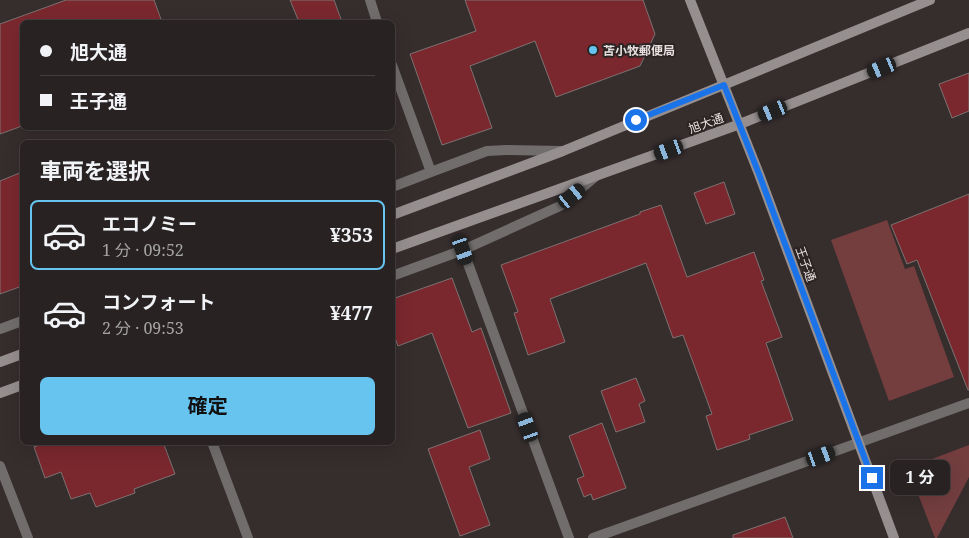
<!DOCTYPE html>
<html lang="ja">
<head>
<meta charset="utf-8">
<style>
	:root { --surface:#282222; --page:#302a2a; --text:#f1f3f6; --muted:#a5a4a5; --line:#443f40; --accent:#66c4ef }
	body { margin:0; font-family:"Noto Serif","Noto Sans JP",serif; background:var(--page); color:var(--text); height:100vh; display:flex; flex-direction:column; font-size:19px; white-space:nowrap }
	* { box-sizing:border-box; margin:0 }
	p { font-size:16px; color:var(--muted) }
	.icon { flex:none; width:28px; height:28px; fill:none; stroke:currentColor; stroke-width:2; stroke-linecap:round; stroke-linejoin:round }
	.map { position:relative; flex:1; overflow:hidden }
	.details { position:absolute; left:20px; top:140px; width:375px; height:305px; display:flex; flex-direction:column; background:var(--surface); border-radius:8px; box-shadow:0 5px 20px #0002,0 0 0 1px var(--line) }
	.details>* { flex:none }
	.banner { position:absolute; left:20px; top:20px; width:375px; height:110px; border-radius:8px; box-shadow:0 5px 20px #0002,0 0 0 1px var(--line); display:grid; align-content:center; height:110px; padding:0 20px; background:var(--surface) }
	.end { position:absolute; width:22px; height:22px; margin:-11px; border:6px solid #1a73e8; background:#fff; box-shadow:0 0 0 2px #fff }
	.from { border-radius:50% }
	.bubble { position:absolute; height:35px; border-radius:8px; background:var(--surface); box-shadow:0 5px 20px #0002,0 0 0 1px var(--line); font-size:16px; font-weight:700; line-height:35px; text-align:center }
	.car { position:absolute; width:15px; height:30px; margin:-15px -8px; border-radius:6px; box-shadow:0 0 4px 1px #0007; background:linear-gradient(#222 24%,#8ab4d8 0 40%,#222 0 76%,#8ab4d8 0 86%,#222 0) }
	.banner b { display:flex; align-items:center; gap:18px; height:48px; font-size:19px }
	.banner b+b { border-top:1px solid var(--line) }
	.banner i { width:12px; height:12px; background:var(--text) }
	ul { padding:0; list-style:none }
	li { display:flex; align-items:center; gap:15px; height:70px; margin:0 10px 8px; padding:0 10px; border:2px solid transparent; border-radius:8px }
	li div { flex:1 }
	li b { display:block; font-size:19px }
	li em { font-style:normal; font-weight:700 }
	li.active { border-color:var(--accent) }
	li>.icon { width:45px; height:45px; stroke-width:1.5 }
	h2 { padding:0 20px; font-size:22px; line-height:60px }
	.primary-button { display:flex; gap:10px; margin-top:auto; padding:10px 20px }
	.primary-button a { flex:1; height:58px; border-radius:8px; background:var(--accent); color:#111; font-size:20px; font-weight:700; line-height:58px; text-align:center }
	.map>svg:first-child { display:block }
	.green { fill:#743e3f }
	.building { fill:#7a282e; stroke:#7c7272 }
	.lines { fill:none; stroke-linecap:round; stroke-linejoin:round }
	.street { stroke:#716d6d; stroke-width:10 }
	.secondary { stroke:#968f8f; stroke-width:10 }
	.route { stroke:#1a73e8; stroke-width:6 }
	.poi-dot { fill:#66c4ef; stroke:#2c2423; stroke-width:2 }
	.labels { text-anchor:middle; dominant-baseline:central; stroke-width:4; stroke-linejoin:round; paint-order:stroke }
	.poi-label { font-size:12px; font-weight:bold; fill:#e7e1e1; stroke:#2c2423; text-anchor:start }
	.street-label { font-size:12px; fill:#e7e1e1; stroke:#2c2423 }
</style>
</head>
<body>
<div class="map">
<svg width="969" height="538" viewBox="0 0 969 538">
	<rect width="100%" height="100%" fill="#362d2d"/>
	<path class="green" d="M 887,220 L 905,269 L 914,266 L 954,377 L 889,401 L 831,240 Z
		M 969,445 L 969,477 L 937,538 L 935,538 L 908,468 Z"/>
	<path class="building" d="M 66,0 L 154,0 L 162,22 L 22,22 L 22,126 L 0,134 L 0,24 Z
		M 290,0 L 334,0 L 342,22 L 299,22 Z
		M 465,0 L 643,0 L 655,34 L 640,66 L 556,97 L 535,41 L 470,66 L 492,128 L 442,145 L 410,54 L 476,31 Z
		M 969,73 L 969,111 L 952,118 L 939,84 Z
		M 22,172 L 22,286 L 0,294 L 0,181 Z
		M 724,182 L 735,214 L 706,224 L 694,193 Z
		M 969,194 L 969,390 L 968,390 L 917,260 L 907,264 L 891,225 Z
		M 661,205 L 687,277 L 754,252 L 764,280 L 761,281 L 782,337 L 766,343 L 793,420 L 749,435 L 750,439 L 717,450 L 706,416 L 712,414 L 683,335 L 673,338 L 646,263 L 550,299 L 565,342 L 528,355 L 514,313 L 518,312 L 501,265 L 640,214 L 640,212 Z
		M 452,278 L 472,332 L 481,328 L 511,413 L 468,428 L 432,333 L 398,346 L 392,330 L 392,299 Z
		M 636,378 L 645,401 L 639,404 L 645,422 L 616,432 L 601,391 Z
		M 602,423 L 626,488 L 593,500 L 591,494 L 584,497 L 577,479 L 584,476 L 569,436 Z
		M 480,430 L 490,459 L 469,467 L 490,525 L 460,536 L 428,449 Z
		M 47,442 L 163,442 L 175,474 L 134,489 L 135,493 L 96,507 L 90,493 L 71,499 L 61,472 L 45,478 L 34,447 Z
		M 785,517 L 793,538 L 733,538 L 733,535 Z"/>
	<g class="lines">
		<path class="street" d="M 370,0 L 377,22
			M 392,65 L 431,172 L 487,151 L 506,150 L 562,151
			M 392,187 L 431,172
			M 463,250 L 569,538
			M 392,276 L 463,250 L 560,206 L 595,177
			M 0,329 L 22,321
			M 212,442 L 248,538
			M 0,466 L 28,538
			M 593,538 L 969,403"/>
		<path class="secondary" d="M 690,0 L 759,174 L 894,538
			M 392,215 L 563,151 L 930,0
			M 392,249 L 740,124 L 969,33
			M 0,362 L 22,354
			M 0,393 L 22,385"/>
	</g>
	<g class="lines">
		<path class="route" d="M 636,120 L 724,85 L 759,174 L 872,478"/>
	</g>
	<circle class="poi-dot" cx="593" cy="50" r="5"/>
	<g class="labels">
		<g class="poi-label">
			<text x="603" y="50">苫小牧郵便局</text>
		</g>
		<g class="street-label">
			<text transform="translate(706 123) rotate(-20)">旭大通</text>
			<text transform="translate(806 264) rotate(70)">王子通</text>
		</g>
	</g>
</svg>
<i class="end from" style="left:636px;top:120px"></i>
<i class="end" style="left:872px;top:478px"></i>
<div class="bubble" style="left:890px;top:460px;width:60px">1 分</div>
<i class="car" style="left:882px;top:68px;rotate:248deg"></i>
<i class="car" style="left:773px;top:111px;rotate:248deg"></i>
<i class="car" style="left:669px;top:150px;rotate:250deg"></i>
<i class="car" style="left:572px;top:196px;rotate:51deg"></i>
<i class="car" style="left:463px;top:250px;rotate:161deg"></i>
<i class="car" style="left:528px;top:427px;rotate:340deg"></i>
<i class="car" style="left:821px;top:456px;rotate:70deg"></i>
<div class="banner">
<b><i class="from"></i>旭大通</b>
<b><i></i>王子通</b>
</div>
<section class="details">
<h2>車両を選択</h2>
<ul>
<li class="active"><svg class="icon" aria-label="car" viewBox="0 0 24 24"><path d="M5 17H2v-5l4-1 3-4h7l3 4 3 1v5h-3M9 17h6M6 11h13"/><circle cx="7" cy="17" r="2"/><circle cx="17" cy="17" r="2"/></svg><div><b>エコノミー</b><p>1 分 · 09:52</p></div><em>¥353</em></li>
<li><svg class="icon" aria-label="car" viewBox="0 0 24 24"><path d="M5 17H2v-5l4-1 3-4h7l3 4 3 1v5h-3M9 17h6M6 11h13"/><circle cx="7" cy="17" r="2"/><circle cx="17" cy="17" r="2"/></svg><div><b>コンフォート</b><p>2 分 · 09:53</p></div><em>¥477</em></li>
</ul>
<div class="primary-button"><a>確定</a></div>
</section>
</div>
</body>
</html>
